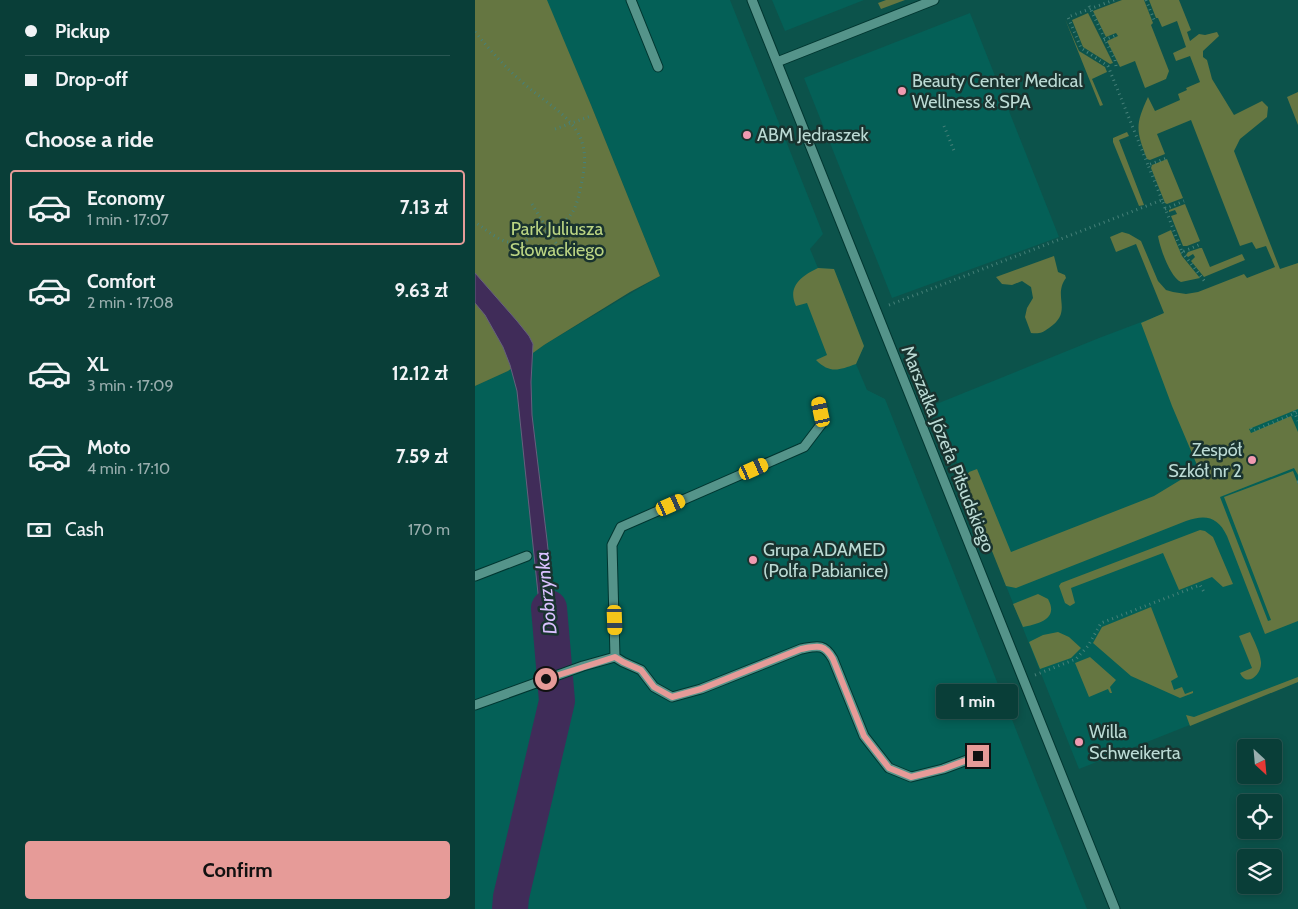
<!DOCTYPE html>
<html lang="en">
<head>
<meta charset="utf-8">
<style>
	:root { --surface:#093e38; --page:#174943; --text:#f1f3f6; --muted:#99aeae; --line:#295753; --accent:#e69b98 }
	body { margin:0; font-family:Cabin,sans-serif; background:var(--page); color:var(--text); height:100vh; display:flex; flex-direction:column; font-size:19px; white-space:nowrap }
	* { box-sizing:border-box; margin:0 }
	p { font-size:16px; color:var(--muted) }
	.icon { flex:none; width:28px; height:28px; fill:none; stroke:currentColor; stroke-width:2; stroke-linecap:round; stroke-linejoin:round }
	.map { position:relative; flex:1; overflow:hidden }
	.panel { display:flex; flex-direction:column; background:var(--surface); width:475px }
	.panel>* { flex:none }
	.hud { display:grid; align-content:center; height:110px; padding:0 25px; background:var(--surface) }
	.needle { width:32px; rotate:154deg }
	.buttons { position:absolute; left:762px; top:739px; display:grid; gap:10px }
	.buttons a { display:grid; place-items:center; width:45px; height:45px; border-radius:5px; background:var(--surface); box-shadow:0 2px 8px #0003,0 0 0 1px var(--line); font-size:25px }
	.end { position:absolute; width:22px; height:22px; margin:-11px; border:6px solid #e69b98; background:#111; box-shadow:0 0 0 2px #111 }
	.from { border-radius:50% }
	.bubble { position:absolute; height:35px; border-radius:5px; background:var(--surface); box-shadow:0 2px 8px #0003,0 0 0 1px var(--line); font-size:16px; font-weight:700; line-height:35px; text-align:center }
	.car { position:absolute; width:15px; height:30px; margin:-15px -8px; border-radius:6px; box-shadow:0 0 4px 1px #0007; background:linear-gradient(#f5c518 24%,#345 0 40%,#f5c518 0 76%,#345 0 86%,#f5c518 0) }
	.hud b { display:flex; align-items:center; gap:18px; height:48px; font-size:19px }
	.hud b+b { border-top:1px solid var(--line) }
	.hud i { width:12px; height:12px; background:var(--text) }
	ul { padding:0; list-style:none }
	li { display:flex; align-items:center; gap:15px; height:75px; margin:0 10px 8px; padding:0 15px; border:2px solid transparent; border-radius:5px }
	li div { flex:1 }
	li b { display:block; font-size:19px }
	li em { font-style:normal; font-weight:700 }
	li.current { border-color:var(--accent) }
	li>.icon { width:45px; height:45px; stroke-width:1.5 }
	h2 { padding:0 25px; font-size:22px; line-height:60px }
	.pay { display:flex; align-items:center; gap:12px; height:55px; padding:0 25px; font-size:19px }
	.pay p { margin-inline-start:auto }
	.action { display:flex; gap:10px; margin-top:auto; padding:10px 25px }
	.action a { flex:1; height:58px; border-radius:5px; background:var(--accent); color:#111; font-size:20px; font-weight:700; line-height:58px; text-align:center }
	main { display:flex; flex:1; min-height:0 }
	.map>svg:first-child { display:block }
	.built { fill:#046057 }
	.green { fill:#657641 }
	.water { fill:#402c59; stroke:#65607e }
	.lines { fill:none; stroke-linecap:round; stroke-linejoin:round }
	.river { stroke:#402c59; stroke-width:36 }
	.minor-casing { stroke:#003630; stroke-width:11 }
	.path { stroke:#478179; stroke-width:3; stroke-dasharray:1 4; stroke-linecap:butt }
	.minor { stroke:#55948a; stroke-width:9 }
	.route { stroke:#e69b98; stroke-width:6 }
	.poi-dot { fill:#f19ab1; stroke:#19332f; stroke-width:2 }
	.labels { text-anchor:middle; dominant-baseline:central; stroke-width:5; stroke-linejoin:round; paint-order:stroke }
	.poi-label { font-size:18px; fill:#bbdad4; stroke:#19332f; text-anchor:start }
	.park-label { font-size:18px; fill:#bbd583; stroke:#19332f }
	.street-label { font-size:18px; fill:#bbdad4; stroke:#19332f }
	.water-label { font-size:19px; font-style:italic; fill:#dac1ff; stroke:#19332f }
</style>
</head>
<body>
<main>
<section class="panel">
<div class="hud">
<b><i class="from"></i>Pickup</b>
<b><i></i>Drop-off</b>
</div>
<h2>Choose a ride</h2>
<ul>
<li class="current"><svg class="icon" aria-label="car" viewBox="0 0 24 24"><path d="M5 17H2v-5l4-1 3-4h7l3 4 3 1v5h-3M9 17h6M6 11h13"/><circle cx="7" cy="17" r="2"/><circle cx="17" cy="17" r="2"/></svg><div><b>Economy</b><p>1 min · 17:07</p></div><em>7.13 zł</em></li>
<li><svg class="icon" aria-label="car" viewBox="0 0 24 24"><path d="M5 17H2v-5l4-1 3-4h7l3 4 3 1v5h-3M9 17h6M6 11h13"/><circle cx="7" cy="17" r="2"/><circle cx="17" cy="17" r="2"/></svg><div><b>Comfort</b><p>2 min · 17:08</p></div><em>9.63 zł</em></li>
<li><svg class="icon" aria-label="car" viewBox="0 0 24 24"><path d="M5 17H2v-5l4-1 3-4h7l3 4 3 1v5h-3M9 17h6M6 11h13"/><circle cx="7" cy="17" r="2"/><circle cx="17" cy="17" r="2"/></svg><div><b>XL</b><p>3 min · 17:09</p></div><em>12.12 zł</em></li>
<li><svg class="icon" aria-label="car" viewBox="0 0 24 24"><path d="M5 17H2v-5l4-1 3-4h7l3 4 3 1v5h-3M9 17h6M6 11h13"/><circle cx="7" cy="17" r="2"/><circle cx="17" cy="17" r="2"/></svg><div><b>Moto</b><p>4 min · 17:10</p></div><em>7.59 zł</em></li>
</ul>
<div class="pay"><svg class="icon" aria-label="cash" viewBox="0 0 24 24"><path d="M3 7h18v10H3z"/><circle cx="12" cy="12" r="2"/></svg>Cash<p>170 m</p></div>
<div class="action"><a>Confirm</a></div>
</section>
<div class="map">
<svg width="823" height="909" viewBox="0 0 823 909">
	<rect width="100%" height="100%" fill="#0c534b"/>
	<path class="built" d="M 71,0 L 255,0 L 348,234 L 335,249 L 343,268 L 359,269 L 389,346 L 381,364 L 392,390 L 410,399 L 612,909 L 0,909 L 0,386 L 33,371 L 69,345 L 185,276 L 116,105 Z
		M 297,0 L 389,0 L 310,31 Z
		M 495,13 L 584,237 L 417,298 L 329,78 Z
		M 823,263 L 823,682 L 604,769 L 459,405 L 624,338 Z"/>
	<path class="green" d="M 0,0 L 72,0 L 116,105 L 185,276 L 155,292 L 69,345 L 33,371 L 0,386 Z
		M 411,0 L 430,0 L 406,9 L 403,3 Z
		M 647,0 L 669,0 L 678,23 L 676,25 L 694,71 L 691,79 L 670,88 L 660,61 L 645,67 L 632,41 L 643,36 L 641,33 L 631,37 L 618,11 Z
		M 674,0 L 704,0 L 716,30 L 712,32 L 715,41 L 724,34 L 730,35 L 742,32 L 744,36 L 728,51 L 728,57 L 732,60 L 737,79 L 759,115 L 787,101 L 793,107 L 792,117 L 765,139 L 759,151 L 805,269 L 823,263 L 823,409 L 774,429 L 776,433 L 816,416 L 823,432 L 823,475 L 819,468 L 745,497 L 793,621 L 796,620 L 749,497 L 818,471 L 823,484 L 823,621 L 790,634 L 752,536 C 743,517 731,514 711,521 L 541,588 L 531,586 L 489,481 L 494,472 L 502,469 L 536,552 L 679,496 L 707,479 L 725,472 L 697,406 L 666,323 L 689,313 L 661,244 L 641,252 L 635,237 L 647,232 L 654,234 L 666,241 L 683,281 L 691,290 L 698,292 L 711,294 L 723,292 L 769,274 L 772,278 L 800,267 L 791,246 L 781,249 L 777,242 L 765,246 L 716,120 L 682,134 L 690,154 L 675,160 L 672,159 C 661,130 660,125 673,97 L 680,111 L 705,100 L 703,94 L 712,90 L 711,88 L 725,82 L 715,56 L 701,61 L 698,53 L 711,47 L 702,21 L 687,27 L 683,18 L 681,18 Z
		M 613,13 L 638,63 L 635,64 L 608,47 L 597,20 Z
		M 590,19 L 604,51 L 630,67 L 632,72 L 617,79 L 628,105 L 625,106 Z
		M 823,92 L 823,125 L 812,97 Z
		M 652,132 L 654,136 L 644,140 L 669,205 L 664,206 L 638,142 L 638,138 Z
		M 692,159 L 708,198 L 692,204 L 690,203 L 676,168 L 677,165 Z
		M 710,204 L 725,241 L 712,246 L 708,246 L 696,216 L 702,214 L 700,210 L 694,212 L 694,210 Z
		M 696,230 L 707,256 L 725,278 L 706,282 C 695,277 685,248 683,236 Z
		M 725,248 L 727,248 L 735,267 L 767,254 L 770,260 L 729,277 L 716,261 L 720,257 L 718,254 L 713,257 L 711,255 L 713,252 Z
		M 579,256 L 583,272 L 590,275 L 591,278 C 577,297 599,311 574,328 C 567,333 564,334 556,333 L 550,317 L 552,308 L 558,298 L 556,287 L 547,281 L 537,285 L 527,284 L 521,277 Z
		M 343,268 L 359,269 L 389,346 L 381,364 C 364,370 355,374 341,360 L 352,355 L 332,303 L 321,306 C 312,287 326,276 343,268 Z
		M 725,530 L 730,531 L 738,537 L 758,584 L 748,587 L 737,577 L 704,590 L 688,553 L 596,588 L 600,603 L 595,606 L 590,603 L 584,586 L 586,583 Z
		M 563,594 L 573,599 C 584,619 564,624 548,627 L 538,604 Z
		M 676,607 L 703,677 L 696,681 L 699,690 L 707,687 L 710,694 L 718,691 L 718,693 L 705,698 L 656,676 L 618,643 L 627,627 Z
		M 583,632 L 594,637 L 606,648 L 596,658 L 565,669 L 554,642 L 568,635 Z
		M 775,632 C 779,641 785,652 786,662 C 787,674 772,688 765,673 L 777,668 L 764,636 Z
		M 615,657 L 641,680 L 635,687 L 637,693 L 635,693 L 633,689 L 614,697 L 600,663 Z
		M 823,677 L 823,682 L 715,726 L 711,715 L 719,717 Z"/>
	<path class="water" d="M 0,273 L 42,321 L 54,336 L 58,344 L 56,382 L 57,415 L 72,540 L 84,655 L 70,661 L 42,391 L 35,365 L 28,347 L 10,315 L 0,303 Z"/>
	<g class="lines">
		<path class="river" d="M 35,909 L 36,897 L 82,701 L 74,608"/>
		<defs>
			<path id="minor" d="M 156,0 L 183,67
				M 277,0 L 640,909
				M 302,62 L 459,0
				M 344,401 L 348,422 L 329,447 L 146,527 L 137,545 L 140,657 L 148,662 L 166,670 L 179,687 L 197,697 L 226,689 L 326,649 C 342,646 349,643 358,659 L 389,736 L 414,768 L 436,777 L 468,769 L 503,756
				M 0,576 L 52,556
				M 0,705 L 108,666 L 140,657"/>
		</defs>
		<use href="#minor" class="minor-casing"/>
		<path class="path" d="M 639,0 L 593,17 L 606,48 L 633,66 L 673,165
			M 671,0 L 680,22
			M 614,6 L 640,60 L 641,66
			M 0,32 C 15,50 30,67 47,82 C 86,116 121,126 106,185 C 100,215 96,220 68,233 C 34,250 29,243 0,222
			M 629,40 L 642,35
			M 469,126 L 480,153
			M 80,129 L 116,116
			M 687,200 L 673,165 L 692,158
			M 57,204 L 87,253
			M 690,209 L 709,201
			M 707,252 L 731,283
			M 414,305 L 687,200 L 707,252 L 726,244
			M 819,411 L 823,421
			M 776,428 L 778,431 L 823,412
			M 822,482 L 823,482
			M 560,675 L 601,659 L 613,646 L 626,623 L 725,585 L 729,592"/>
		<use href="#minor" class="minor"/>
	</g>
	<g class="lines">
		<path class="route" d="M 71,679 L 140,657 L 148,662 L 166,670 L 179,687 L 197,697 L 226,689 L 326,649 C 342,646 349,643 358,659 L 389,736 L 414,768 L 436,777 L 468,769 L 503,756"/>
	</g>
	<g class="poi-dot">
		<circle cx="427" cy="91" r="5"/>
		<circle cx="272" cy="135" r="5"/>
		<circle cx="777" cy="460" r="5"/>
		<circle cx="278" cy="560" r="5"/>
		<circle cx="604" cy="742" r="5"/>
	</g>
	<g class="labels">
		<g class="poi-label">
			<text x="437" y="81">Beauty Center Medical<tspan x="437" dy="21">Wellness &amp; SPA</tspan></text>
			<text x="282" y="135">ABM Jędraszek</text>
			<text x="767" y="450" text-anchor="end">Zespół<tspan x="767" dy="21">Szkół nr 2</tspan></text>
			<text x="288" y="550">Grupa ADAMED<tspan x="288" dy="21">(Polfa Pabianice)</tspan></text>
			<text x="614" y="732">Willa<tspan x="614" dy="21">Schweikerta</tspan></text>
		</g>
		<g class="park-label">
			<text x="82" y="229">Park Juliusza<tspan x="82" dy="21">Słowackiego</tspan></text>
		</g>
		<g class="street-label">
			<text transform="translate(473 449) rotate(68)">Marszałka Józefa Piłsudskiego</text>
		</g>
		<g class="water-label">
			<text transform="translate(71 593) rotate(-96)">Dobrzynka</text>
		</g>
	</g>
</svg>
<div class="buttons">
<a><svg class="needle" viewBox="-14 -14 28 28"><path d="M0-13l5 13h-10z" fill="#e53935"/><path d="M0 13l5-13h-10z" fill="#99aeae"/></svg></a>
<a><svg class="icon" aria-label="locate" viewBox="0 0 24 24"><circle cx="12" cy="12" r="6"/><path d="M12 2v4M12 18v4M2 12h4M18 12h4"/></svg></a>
<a><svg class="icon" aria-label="layers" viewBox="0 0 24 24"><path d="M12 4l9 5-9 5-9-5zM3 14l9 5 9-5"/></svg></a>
</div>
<i class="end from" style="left:71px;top:679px"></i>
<i class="end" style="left:503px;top:756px"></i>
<div class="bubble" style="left:461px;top:684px;width:82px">1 min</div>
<i class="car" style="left:346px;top:412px;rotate:348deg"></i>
<i class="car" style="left:279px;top:469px;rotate:66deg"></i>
<i class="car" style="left:196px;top:505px;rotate:66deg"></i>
<i class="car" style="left:140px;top:620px;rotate:178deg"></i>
</div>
</main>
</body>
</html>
